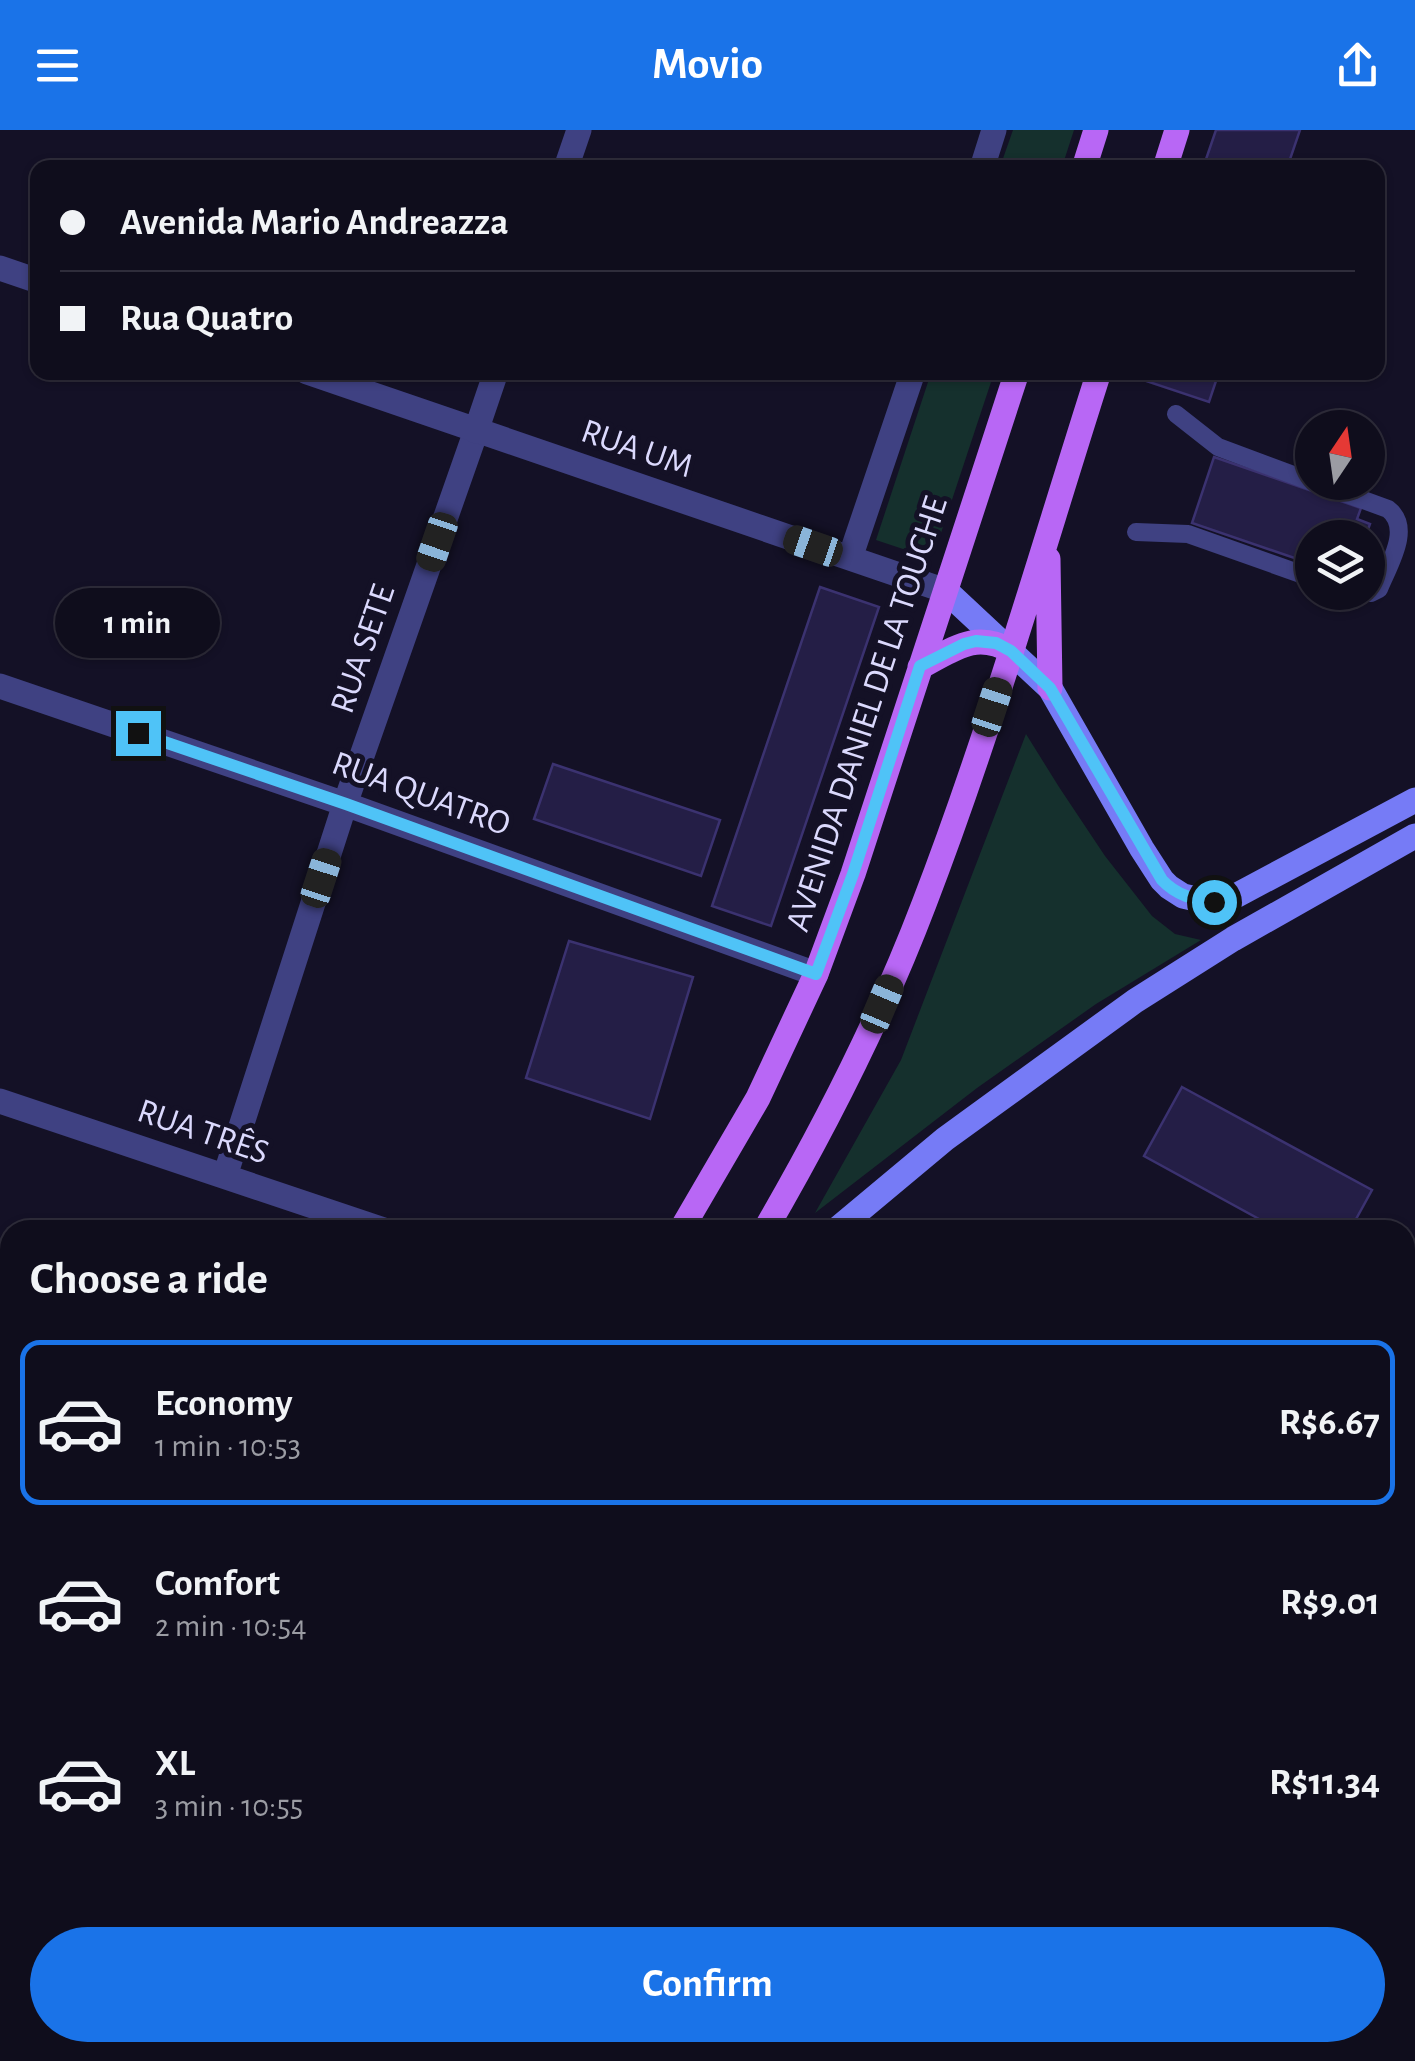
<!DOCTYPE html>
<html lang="en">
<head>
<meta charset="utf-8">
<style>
	:root { --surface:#0f0d1c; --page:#1d1b29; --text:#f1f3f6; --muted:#9b9ca3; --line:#2f2d3b; --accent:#1a73e8 }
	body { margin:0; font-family:"Alegreya Sans",sans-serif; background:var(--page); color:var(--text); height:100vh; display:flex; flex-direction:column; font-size:38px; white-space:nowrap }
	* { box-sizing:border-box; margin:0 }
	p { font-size:32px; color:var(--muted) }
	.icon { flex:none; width:55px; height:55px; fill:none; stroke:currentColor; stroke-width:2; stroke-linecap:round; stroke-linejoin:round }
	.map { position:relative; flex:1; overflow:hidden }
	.sheet { position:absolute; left:0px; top:1090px; width:1415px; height:842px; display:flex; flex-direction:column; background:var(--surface); border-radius:30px 30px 0 0; box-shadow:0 2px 8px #0004,0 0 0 2px var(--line) }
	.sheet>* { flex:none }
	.top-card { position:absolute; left:30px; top:30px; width:1355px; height:220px; border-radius:20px; box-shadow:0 2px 8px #0004,0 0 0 2px var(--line); display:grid; align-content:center; height:220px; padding:0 30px; background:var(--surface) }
	.needle { width:65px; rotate:13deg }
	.controls { position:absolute; left:1295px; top:280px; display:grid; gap:20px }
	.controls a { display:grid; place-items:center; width:90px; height:90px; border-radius:50%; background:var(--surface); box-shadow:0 2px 8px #0004,0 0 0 2px var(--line); font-size:50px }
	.end { position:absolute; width:45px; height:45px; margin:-22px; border:12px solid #4fc3f7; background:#111; box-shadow:0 0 0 5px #111 }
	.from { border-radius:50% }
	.bubble { position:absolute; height:70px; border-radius:35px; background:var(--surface); box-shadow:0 2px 8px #0004,0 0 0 2px var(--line); font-size:32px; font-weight:700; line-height:70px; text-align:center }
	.car { position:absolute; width:30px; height:60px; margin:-30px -15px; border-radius:12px; box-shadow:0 0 8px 2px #0007; background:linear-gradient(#222 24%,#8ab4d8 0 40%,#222 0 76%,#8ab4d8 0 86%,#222 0) }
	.top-card b { display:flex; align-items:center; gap:35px; height:95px; font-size:38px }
	.top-card b+b { border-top:2px solid var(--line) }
	.top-card i { width:25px; height:25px; background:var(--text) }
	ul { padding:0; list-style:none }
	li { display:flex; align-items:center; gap:30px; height:165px; margin:0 20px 15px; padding:0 10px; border:5px solid transparent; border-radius:20px }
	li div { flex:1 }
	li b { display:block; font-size:38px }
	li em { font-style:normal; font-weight:700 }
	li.current { border-color:var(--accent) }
	li>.icon { width:90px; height:90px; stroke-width:1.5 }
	h2 { padding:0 30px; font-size:45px; line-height:120px }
	.button { display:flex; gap:20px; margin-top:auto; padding:20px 30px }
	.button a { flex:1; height:115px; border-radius:60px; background:var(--accent); color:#fff; font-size:40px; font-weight:700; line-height:115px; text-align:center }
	header { display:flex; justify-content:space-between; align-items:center; height:130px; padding:0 30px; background:var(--accent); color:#fff; font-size:45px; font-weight:700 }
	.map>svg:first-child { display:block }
	.green { fill:#15302d }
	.building { fill:#241e46; stroke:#3b3270; stroke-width:2.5 }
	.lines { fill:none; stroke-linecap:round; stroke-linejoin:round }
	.service { stroke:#3f4182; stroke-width:18 }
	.minor { stroke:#3f4182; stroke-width:25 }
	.tertiary { stroke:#3f4182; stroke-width:25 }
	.secondary { stroke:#767bf6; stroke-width:25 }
	.primary { stroke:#b867f5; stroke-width:25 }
	.route { stroke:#4fc3f7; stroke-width:12 }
	.labels { text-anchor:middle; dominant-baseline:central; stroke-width:10; stroke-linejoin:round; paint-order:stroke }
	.street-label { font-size:35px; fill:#dbd9fd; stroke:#141126 }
</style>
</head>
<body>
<header><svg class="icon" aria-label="menu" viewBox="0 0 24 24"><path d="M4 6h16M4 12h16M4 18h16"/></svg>Movio<svg class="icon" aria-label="share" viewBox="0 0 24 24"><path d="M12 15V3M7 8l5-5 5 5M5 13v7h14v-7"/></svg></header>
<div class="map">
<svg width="1415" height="1931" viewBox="0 0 1415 1931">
	<rect width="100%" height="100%" fill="#141126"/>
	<path class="green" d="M 1013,0 L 1074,0 L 1062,37 L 1000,37 Z
		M 931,243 L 994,243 L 940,406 L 912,422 L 876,410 Z
		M 1026,604 L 1059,657 L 1105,726 L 1152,786 L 1175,804 L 1201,810 L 1096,874 L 977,958 L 815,1083 L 901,930 Z"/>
	<path class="building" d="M 1216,0 L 1300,0 L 1287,38 L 1203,38 Z
		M 1135,242 L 1219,242 L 1209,272 L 1134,247 Z
		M 1214,327 L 1361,378 L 1357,389 L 1370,394 L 1366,405 L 1352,400 L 1350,408 L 1312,408 L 1312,434 L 1192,393 Z
		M 820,457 L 879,477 L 771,796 L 712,776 Z
		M 553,634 L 720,690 L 701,746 L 534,689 Z
		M 569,811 L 693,847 L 650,989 L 526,948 Z
		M 1182,957 L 1372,1060 L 1350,1100 L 1279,1100 L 1144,1026 Z
		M 1415,1593 L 1415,1654 L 1405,1649 L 1405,1612 Z
		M 1405,1788 L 1415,1793 L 1415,1867 L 1405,1862 Z
		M 358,1922 L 583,1922 L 593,1931 L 373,1931 Z
		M 1238,1922 L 1294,1922 L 1310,1931 L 1233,1931 Z"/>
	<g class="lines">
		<path class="service" d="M 1176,284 L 1218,317 L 1312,352
			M 1314,352 L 1388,379 C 1413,398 1388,436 1379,459 L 1371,463 L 1353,462
			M 1136,402 L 1188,404 L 1312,448"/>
		<path class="minor" d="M 0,556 L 345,674 L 816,844
			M 0,971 L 384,1100
			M 225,1046 L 345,674 L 476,301
			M 1405,1296 L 1415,1305
			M 1405,1354 L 1415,1335
			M 0,1414 L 10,1423
			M 1405,1517 L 1415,1498
			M 820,1922 L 836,1931
			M 1102,1931 L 1106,1922
			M 1187,1931 L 1191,1922"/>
		<path class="tertiary" d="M 566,38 L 579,0
			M 982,38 L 994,0
			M 0,138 L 38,151
			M 307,242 L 946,461
			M 476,301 L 496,242
			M 850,428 L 913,242
			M 220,1922 L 230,1929 L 228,1931"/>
		<path class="secondary" d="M 946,461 L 1050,558 L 1142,719 L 1162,750 L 1169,757 L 1183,766 L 1205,771 L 1226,771 L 1415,670
			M 836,1100 L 945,1009 L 1135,871 L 1233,809 L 1415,706"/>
		<path class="primary" d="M 1084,38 L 1096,0
			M 1165,38 L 1177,0
			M 1048,429 L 1050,558
			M 920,537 C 953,520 975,500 1011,521
			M 681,1100 L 758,968 L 816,844 L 853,744 L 1017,242
			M 765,1100 C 826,995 881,887 924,774 C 991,600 1042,420 1099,242
			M 52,1931 L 59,1922
			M 151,1931 L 158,1922"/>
	</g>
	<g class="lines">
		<path class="route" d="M 138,603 L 346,674 L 816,844 L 853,744 L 920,536 L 964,514 L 976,511 L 996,513 L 1011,521 L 1050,558 L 1162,750 C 1176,765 1194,770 1214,772"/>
	</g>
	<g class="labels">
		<g class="street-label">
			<text transform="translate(637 319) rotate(19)">RUA UM</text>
			<text transform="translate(363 519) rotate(-71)">RUA SETE</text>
			<text transform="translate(867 584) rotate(-72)">AVENIDA DANIEL DE LA TOUCHE</text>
			<text transform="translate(421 664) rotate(20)">RUA QUATRO</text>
			<text transform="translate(203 1002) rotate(19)">RUA TRÊS</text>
		</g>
	</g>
</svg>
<div class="controls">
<a><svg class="needle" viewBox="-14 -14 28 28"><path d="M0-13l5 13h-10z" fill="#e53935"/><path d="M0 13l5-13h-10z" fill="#9b9ca3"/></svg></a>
<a><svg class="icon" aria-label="layers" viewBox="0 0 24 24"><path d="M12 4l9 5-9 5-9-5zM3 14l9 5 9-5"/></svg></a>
</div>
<i class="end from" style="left:1214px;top:772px"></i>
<i class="end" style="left:138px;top:603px"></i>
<div class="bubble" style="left:55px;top:458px;width:165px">1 min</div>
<i class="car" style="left:437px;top:412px;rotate:199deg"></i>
<i class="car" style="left:813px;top:416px;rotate:289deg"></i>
<i class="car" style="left:992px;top:577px;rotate:18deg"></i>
<i class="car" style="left:321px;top:748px;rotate:18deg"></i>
<i class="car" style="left:882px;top:874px;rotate:23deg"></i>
<div class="top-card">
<b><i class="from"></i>Avenida Mario Andreazza</b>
<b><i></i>Rua Quatro</b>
</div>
<section class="sheet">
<h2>Choose a ride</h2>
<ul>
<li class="current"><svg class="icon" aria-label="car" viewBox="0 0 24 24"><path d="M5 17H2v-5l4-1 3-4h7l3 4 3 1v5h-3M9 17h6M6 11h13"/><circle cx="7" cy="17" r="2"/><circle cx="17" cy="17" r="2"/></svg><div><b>Economy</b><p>1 min · 10:53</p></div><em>R$6.67</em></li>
<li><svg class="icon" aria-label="car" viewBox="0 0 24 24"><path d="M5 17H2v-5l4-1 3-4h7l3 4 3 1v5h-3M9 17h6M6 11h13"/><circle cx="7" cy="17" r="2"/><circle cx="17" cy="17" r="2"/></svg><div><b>Comfort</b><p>2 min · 10:54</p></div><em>R$9.01</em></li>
<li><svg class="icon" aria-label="car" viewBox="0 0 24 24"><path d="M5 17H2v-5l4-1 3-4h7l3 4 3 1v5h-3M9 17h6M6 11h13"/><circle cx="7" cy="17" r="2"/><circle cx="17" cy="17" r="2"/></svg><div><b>XL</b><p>3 min · 10:55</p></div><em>R$11.34</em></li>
</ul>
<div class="button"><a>Confirm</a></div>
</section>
</div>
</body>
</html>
